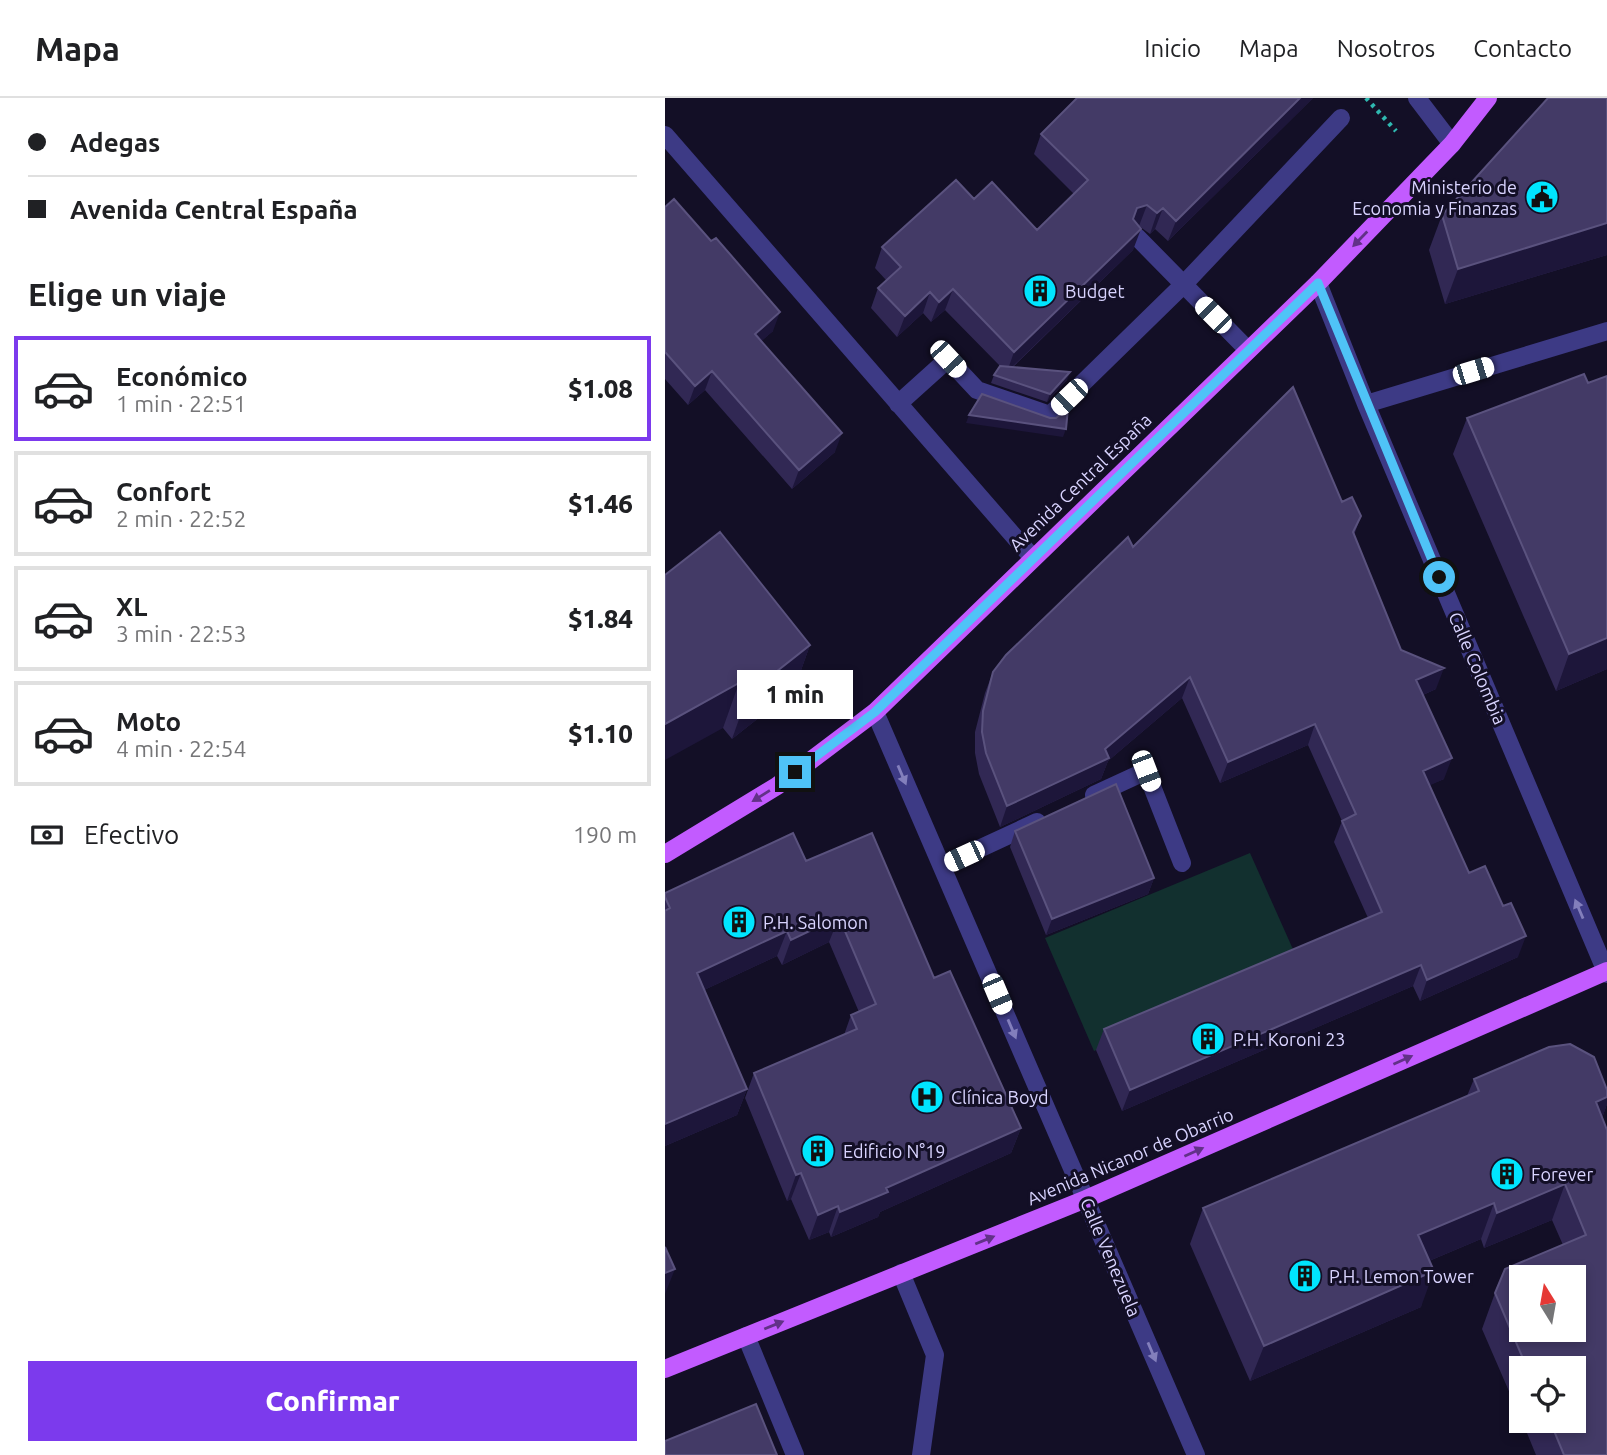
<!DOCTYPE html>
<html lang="es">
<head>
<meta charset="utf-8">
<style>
	:root { --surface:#fff; --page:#f6f6f6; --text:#202124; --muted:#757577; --line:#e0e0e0; --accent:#7c3aed }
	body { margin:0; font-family:Ubuntu,sans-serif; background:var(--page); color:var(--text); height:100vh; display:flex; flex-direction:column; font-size:26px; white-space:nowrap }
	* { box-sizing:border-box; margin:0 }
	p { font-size:23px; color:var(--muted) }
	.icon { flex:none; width:38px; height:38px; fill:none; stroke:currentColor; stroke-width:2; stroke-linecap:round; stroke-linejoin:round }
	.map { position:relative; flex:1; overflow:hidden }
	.details { display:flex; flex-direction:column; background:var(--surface); width:665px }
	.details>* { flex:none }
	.hud { display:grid; align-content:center; height:154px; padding:0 28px; background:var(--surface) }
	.needle { width:46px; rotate:349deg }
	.fabs { position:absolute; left:844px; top:1167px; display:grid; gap:14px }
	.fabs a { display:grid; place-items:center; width:77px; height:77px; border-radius:0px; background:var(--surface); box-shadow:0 4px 10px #0003; font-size:35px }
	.end { position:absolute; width:32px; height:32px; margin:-16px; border:9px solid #4fc3f7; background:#111; box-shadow:0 0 0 4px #111 }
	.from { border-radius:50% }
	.bubble { position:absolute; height:49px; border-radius:0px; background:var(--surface); box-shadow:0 4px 10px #0003; font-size:23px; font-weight:800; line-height:49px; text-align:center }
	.car { position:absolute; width:21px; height:42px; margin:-21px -10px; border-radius:9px; box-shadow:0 0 5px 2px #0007; background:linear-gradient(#fff 24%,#345 0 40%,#fff 0 76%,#345 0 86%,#fff 0) }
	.hud b { display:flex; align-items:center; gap:24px; height:66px; font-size:26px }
	.hud b+b { border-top:2px solid var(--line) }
	.hud i { width:18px; height:18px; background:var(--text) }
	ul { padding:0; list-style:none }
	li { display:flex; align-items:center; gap:21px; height:105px; margin:0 14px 10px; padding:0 14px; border:4px solid var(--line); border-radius:0px }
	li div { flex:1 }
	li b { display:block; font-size:26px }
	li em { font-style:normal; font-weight:800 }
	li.selected { border-color:var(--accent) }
	li>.icon { width:63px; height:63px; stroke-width:1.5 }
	h2 { padding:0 28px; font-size:32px; line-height:84px }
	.pay { display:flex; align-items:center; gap:18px; height:77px; padding:0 28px; font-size:26px }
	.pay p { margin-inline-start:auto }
	.action { display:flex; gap:14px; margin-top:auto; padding:14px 28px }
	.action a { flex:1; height:80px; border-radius:0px; background:var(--accent); color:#fff; font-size:28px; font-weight:800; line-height:80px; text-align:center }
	header { display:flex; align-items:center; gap:42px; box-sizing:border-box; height:98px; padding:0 35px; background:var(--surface); border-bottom:2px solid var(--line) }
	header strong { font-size:33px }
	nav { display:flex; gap:38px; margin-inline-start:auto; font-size:24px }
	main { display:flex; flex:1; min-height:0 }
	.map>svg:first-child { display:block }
	.green { fill:#12302f }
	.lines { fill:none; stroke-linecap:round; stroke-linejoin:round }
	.path { stroke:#2fb8b0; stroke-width:4.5; stroke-dasharray:3.5 5; stroke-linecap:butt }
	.minor { stroke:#3d3a85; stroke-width:18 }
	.major { stroke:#c25bff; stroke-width:18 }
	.wall { fill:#312854 }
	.shaded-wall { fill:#1d163a }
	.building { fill:#433a66; stroke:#5a527e; stroke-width:2; fill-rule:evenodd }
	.oneway { fill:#623188 }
	.oneway2 { fill:#837fbc }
	.route { stroke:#4fc3f7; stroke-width:9 }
	.labels { text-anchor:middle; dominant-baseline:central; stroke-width:6; stroke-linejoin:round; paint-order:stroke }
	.poi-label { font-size:18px; fill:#d9d4ff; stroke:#130f26; text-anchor:start }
	.street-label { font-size:18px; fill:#d9d4ff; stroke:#130f26 }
</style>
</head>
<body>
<header>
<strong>Mapa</strong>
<nav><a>Inicio</a><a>Mapa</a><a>Nosotros</a><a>Contacto</a></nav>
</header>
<main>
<section class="details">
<div class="hud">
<b><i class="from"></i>Adegas</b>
<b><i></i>Avenida Central España</b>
</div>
<h2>Elige un viaje</h2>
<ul>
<li class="selected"><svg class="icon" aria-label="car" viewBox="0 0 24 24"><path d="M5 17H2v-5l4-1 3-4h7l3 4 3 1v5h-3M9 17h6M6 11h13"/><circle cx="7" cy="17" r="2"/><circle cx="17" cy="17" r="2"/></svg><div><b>Económico</b><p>1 min · 22:51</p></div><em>$1.08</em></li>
<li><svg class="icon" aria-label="car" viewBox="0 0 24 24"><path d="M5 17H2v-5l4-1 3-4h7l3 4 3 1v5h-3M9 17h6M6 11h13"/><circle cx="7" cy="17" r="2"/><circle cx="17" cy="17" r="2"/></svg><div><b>Confort</b><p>2 min · 22:52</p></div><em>$1.46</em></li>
<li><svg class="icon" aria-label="car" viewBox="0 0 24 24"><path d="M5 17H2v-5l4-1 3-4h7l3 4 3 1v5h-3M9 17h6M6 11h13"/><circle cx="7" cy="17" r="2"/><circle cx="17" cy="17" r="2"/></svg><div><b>XL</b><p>3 min · 22:53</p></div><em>$1.84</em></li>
<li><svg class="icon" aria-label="car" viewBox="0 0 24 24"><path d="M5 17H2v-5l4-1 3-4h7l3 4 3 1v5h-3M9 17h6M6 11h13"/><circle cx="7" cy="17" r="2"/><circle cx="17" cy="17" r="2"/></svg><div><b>Moto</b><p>4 min · 22:54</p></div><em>$1.10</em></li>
</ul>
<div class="pay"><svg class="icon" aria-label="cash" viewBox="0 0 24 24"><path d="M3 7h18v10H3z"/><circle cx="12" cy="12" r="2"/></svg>Efectivo<p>190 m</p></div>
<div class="action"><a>Confirmar</a></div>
</section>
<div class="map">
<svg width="942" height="1357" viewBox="0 0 942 1357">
	<rect width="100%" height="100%" fill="#130f26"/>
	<path class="green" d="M 585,755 L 635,867 L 429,953 L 380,840 Z"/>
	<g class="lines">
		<path class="path" d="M 701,0 L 731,33"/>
		<path class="minor" d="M 752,0 L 787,46
			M 0,37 L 367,459
			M 472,139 L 583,252
			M 653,185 L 701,306 L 942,876
			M 233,306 L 283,261 L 312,292 L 385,317 L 518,187 L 676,20
			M 701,306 L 942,233
			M 210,614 L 531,1357
			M 429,697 L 481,673 L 517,765
			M 277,768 L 372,724
			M 236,1175 L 270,1257 L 256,1357
			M 81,1238 L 130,1357"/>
		<path class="major" d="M 0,756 L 112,688 L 210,614 L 653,185 L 787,46 L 823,0
			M 0,1271 L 421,1101 L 942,873"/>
	</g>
	<path class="wall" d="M 412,0 L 648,0 L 503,143 L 490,131 L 485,136 L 474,128 L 468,152 L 348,269 L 402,282 L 382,304 L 326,285 L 329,277 L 335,268 L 280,212 L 266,224 L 258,215 L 232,239 L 206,210 L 213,190 L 221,182 L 210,170 L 217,149 L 309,101 L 372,132 L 409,96 L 369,56 L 376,36 Z
		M 942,0 L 942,157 L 780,206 L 764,152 L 777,117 Z
		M 0,109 L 108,233 L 96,243 L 170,354 L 127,391 L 40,292 L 23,307 L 0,281 Z
		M 942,278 L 942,571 L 891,593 L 788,356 L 802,320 L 923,285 Z
		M 677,404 L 696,418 L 689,437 L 736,552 L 771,591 L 758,597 L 779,681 L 764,687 L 804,775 L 853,859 L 755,903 L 748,888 L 457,1013 L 431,952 L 439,931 L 703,820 L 669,744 L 677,723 L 643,647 L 555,685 L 517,600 L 443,663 L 436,681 L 335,729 L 314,676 L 310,655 L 310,634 L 320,595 L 328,574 L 468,449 Z
		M 0,477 L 145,547 L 129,592 L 67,641 L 58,630 Z
		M 350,733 L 489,780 L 483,796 L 381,837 L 345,749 Z
		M 141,763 L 269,880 L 356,1030 L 346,1055 L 215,1114 L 213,1119 L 166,1139 L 164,1134 L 144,1142 L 126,1101 L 122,1103 L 80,1000 L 89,975 L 179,937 L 186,917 L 194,914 L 164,844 L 117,867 L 112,858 L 39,892 L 82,991 L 72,1017 L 0,1048 L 0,795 Z
		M 809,981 L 942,992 L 942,1006 L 937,1020 L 942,1357 L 871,1357 L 857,1323 L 908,1323 L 908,1270 L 856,1270 L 856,1321 L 817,1231 L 830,1195 L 898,1147 L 887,1122 L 819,1150 L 816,1141 L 764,1163 L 756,1209 L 585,1283 L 525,1146 L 538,1110 L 802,998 Z"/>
	<path class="shaded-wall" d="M 635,0 L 648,0 L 503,143 L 511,123 Z
		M 482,107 L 474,128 L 465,130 L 472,110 Z
		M 498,110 L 490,131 L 485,136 L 492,115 Z
		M 942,125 L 942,157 L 780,206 L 793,171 Z
		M 476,131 L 468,152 L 342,274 L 349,254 Z
		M 288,191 L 280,212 L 266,224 L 274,204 Z
		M 265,194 L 258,215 L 232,239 L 240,218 Z
		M 115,214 L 108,233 L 83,255 L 90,236 Z
		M 47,273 L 40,292 L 23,307 L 30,288 Z
		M 405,274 L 402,282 L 382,304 L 385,296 Z
		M 304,317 L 401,331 L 398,339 L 301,325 Z
		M 177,335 L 170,354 L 127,391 L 134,372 Z
		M 942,540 L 942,571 L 891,593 L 904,556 Z
		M 145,547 L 129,592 L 67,641 L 83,596 Z
		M 779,570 L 771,591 L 744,603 L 751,582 Z
		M 525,579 L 517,600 L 443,663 L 436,681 L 335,729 L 342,708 L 440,651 Z
		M 74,585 L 58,630 L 0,662 L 0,626 Z
		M 650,626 L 643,647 L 555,685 L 563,664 Z
		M 787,660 L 779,681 L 750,694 L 758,673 Z
		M 489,780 L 483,796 L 381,837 L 387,821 Z
		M 174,819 L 164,844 L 117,867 L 126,842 Z
		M 122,833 L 112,858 L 22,900 L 32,875 Z
		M 861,838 L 853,859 L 755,903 L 762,882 Z
		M 756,867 L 748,888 L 457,1013 L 465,992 Z
		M 82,991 L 72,1017 L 0,1048 L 0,1026 Z
		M 942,999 L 942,1006 L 932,1034 L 931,1004 Z
		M 356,1030 L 346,1055 L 215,1114 L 213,1119 L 166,1139 L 175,1114 L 221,1090 Z
		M 136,1075 L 126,1101 L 122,1103 L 131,1077 Z
		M 900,1086 L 887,1122 L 819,1150 L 832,1115 Z
		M 829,1105 L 816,1141 L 740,1173 L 753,1137 Z
		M 173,1108 L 164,1134 L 144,1142 L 153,1117 Z
		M 10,1171 L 0,1196 L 0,1175 Z
		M 769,1173 L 756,1209 L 585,1283 L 599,1248 Z"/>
	<path class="building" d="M 412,0 L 635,0 L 511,123 L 498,110 L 492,115 L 482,107 L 472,110 L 468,121 L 476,131 L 349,254 L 288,191 L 274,204 L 265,194 L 240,218 L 213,190 L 236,169 L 217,149 L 291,82 L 309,101 L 327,84 L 372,132 L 423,82 L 376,36 Z
		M 883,0 L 942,0 L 942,125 L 793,171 L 777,117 Z
		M 9,101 L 46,143 L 51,140 L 115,214 L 90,236 L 177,335 L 134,372 L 47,273 L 30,288 L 0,254 L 0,109 Z
		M 335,268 L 405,274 L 385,296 L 329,277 Z
		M 919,276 L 923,285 L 942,278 L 942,540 L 904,556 L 802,320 Z
		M 628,289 L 677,404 L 687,399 L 696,418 L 688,434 L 736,552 L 779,570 L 751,582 L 787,660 L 758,673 L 804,775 L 820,768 L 838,808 L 846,805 L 861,838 L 762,882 L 756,867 L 465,992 L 439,931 L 717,814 L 677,723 L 691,716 L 650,626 L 563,664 L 525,579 L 440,651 L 444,660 L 342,708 L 321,655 L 317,634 L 318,613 L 328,574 L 341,557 L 463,439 L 468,449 Z
		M 317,296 L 385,320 L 391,320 L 403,310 L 401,331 L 304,317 Z
		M 55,434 L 145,547 L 83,596 L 74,585 L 0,626 L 0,477 Z
		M 451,686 L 489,780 L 387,821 L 350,733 Z
		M 128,735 L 141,763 L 207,735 L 269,880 L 285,873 L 356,1030 L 221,1090 L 223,1094 L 175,1114 L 173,1108 L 153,1117 L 136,1075 L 131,1077 L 89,975 L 192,931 L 186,917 L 211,906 L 174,819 L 126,842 L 122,833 L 32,875 L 82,991 L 0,1026 L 0,813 L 5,810 L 0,799 L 0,795 Z
		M 905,946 L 929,959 L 942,992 L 942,999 L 931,1004 L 942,1032 L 942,1357 L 899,1357 L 885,1323 L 908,1323 L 908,1270 L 862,1270 L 830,1195 L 840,1171 L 921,1137 L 900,1086 L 832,1115 L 829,1105 L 753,1137 L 769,1173 L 599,1248 L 538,1110 L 814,993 L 809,981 L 884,949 ZM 856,1180 L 908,1180 L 908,1232 L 856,1232 Z
		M 0,1149 L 10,1171 L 0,1175 Z
		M 91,1306 L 112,1357 L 0,1357 L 0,1343 Z"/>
	<defs><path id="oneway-solid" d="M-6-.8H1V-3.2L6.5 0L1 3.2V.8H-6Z" transform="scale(1.75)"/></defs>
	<g class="oneway">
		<use href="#oneway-solid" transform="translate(695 141) rotate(134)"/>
		<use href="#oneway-solid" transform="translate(96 698) rotate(148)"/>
		<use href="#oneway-solid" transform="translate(738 962) rotate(-24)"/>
		<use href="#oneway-solid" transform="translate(529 1054) rotate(-24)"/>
		<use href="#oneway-solid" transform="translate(320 1142) rotate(-22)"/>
		<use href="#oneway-solid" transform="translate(109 1227) rotate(-22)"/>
	</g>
	<g class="oneway2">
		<use href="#oneway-solid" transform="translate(237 677) rotate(67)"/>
		<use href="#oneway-solid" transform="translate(914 811) rotate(-113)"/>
		<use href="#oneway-solid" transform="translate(347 931) rotate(67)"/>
		<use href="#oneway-solid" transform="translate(487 1254) rotate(67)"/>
	</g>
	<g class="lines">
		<path class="route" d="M 130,674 L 210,614 L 653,185 L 774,479"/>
	</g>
	<defs>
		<symbol id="civic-disc" viewBox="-11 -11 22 22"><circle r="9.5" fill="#00e5ff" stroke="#130f26"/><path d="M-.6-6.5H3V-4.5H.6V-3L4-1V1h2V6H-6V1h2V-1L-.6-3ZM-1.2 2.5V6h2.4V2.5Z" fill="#111"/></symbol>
		<symbol id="building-disc" viewBox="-11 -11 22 22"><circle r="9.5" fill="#00e5ff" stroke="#130f26"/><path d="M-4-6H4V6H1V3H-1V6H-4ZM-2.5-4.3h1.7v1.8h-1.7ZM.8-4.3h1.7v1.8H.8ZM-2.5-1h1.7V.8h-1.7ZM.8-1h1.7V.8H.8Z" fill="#111"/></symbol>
		<symbol id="hospital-disc" viewBox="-11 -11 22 22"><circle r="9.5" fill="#00e5ff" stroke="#130f26"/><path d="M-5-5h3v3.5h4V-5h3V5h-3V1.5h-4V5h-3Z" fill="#111"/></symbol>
	</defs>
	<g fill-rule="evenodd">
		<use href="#civic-disc" x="858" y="80" width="38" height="38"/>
		<use href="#building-disc" x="356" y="174" width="38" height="38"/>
		<use href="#building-disc" x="55" y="805" width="38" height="38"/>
		<use href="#building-disc" x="524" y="922" width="38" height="38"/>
		<use href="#hospital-disc" x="243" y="980" width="38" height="38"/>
		<use href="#building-disc" x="134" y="1034" width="38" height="38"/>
		<use href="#building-disc" x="823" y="1057" width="38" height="38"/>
		<use href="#building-disc" x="621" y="1159" width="38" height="38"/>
	</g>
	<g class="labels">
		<g class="poi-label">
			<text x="852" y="89" text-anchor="end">Ministerio de<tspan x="852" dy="21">Economia y Finanzas</tspan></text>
			<text x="400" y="193">Budget</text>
			<text x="98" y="824">P.H. Salomon</text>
			<text x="568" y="941">P.H. Koroni 23</text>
			<text x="286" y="999">Clínica Boyd</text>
			<text x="178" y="1053">Edificio N°19</text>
			<text x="866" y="1076">Forever</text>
			<text x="664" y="1178">P.H. Lemon Tower</text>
		</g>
		<g class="street-label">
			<text transform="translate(415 384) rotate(-44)">Avenida Central España</text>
			<text transform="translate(813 570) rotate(67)">Calle Colombia</text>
			<text transform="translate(465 1058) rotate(-23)">Avenida Nicanor de Obarrio</text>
			<text transform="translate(446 1159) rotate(67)">Calle Venezuela</text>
		</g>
	</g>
</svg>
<div class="fabs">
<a><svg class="needle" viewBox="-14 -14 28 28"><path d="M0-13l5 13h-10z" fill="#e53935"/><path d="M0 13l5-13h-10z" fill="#757577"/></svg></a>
<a><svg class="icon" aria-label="locate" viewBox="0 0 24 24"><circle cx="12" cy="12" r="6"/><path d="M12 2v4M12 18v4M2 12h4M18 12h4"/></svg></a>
</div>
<i class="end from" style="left:774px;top:479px"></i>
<i class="end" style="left:130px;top:674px"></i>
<div class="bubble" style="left:72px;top:572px;width:116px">1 min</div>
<i class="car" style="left:548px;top:217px;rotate:315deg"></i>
<i class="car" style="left:283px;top:261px;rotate:137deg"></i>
<i class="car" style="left:808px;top:273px;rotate:73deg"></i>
<i class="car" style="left:404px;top:299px;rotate:226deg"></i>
<i class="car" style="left:481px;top:673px;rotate:159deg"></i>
<i class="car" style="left:299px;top:758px;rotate:245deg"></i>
<i class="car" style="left:332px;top:896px;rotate:157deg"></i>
</div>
</main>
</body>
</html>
